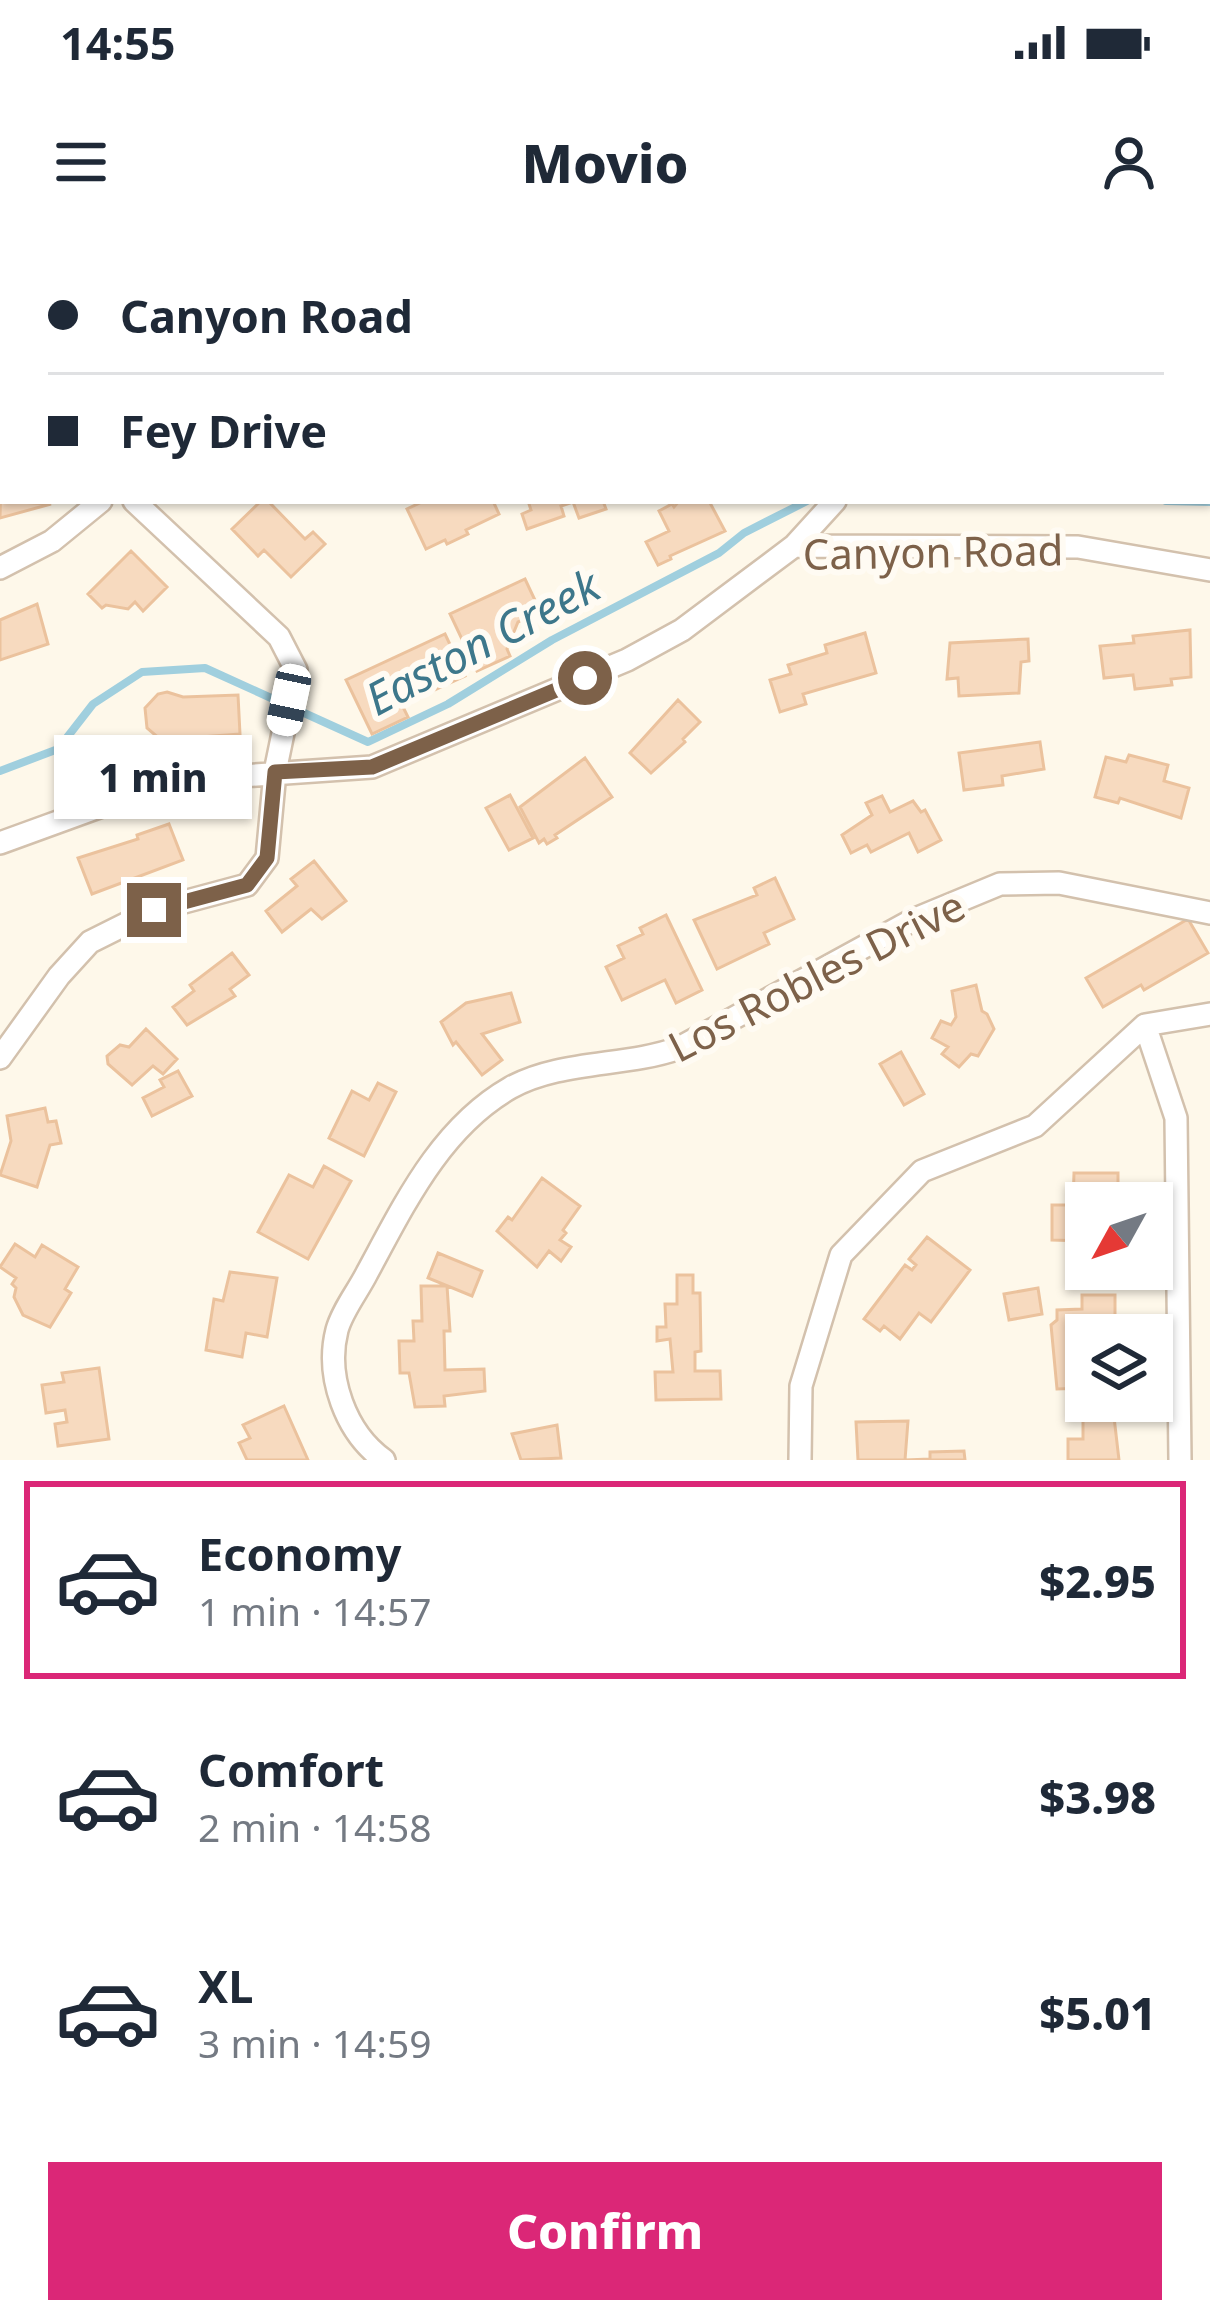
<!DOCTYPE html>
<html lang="en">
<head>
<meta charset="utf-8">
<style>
	:root { --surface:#fff; --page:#f2f2f3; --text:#1f2937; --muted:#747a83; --line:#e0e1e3; --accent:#db2777 }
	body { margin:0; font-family:"Noto Sans",sans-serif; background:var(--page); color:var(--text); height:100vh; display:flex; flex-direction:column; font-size:45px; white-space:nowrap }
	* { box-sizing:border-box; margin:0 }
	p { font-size:39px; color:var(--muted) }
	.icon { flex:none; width:66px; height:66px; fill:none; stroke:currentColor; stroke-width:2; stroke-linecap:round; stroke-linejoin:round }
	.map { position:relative; height:1220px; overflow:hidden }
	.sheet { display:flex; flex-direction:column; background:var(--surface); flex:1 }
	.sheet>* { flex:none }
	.guide { position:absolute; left:0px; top:0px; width:1212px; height:264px; box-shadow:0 3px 9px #0004; display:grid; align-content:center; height:264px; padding:0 48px; background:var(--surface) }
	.needle { width:78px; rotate:230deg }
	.fabs { position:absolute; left:1065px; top:942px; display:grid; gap:24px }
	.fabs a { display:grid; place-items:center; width:108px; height:108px; border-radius:0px; background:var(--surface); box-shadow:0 3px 9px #0004; font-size:60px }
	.end { position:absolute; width:54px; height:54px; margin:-27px; border:15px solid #7d6149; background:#fff; box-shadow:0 0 0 6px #fff }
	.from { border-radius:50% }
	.bubble { position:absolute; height:84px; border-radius:0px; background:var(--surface); box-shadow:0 3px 9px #0004; font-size:39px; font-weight:800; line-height:84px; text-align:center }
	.car { position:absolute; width:36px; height:72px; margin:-36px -18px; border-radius:15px; box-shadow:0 0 9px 3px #0007; background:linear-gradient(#fff 24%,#345 0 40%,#fff 0 76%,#345 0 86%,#fff 0) }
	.guide b { display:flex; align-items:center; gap:42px; height:114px; font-size:45px }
	.guide b+b { border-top:3px solid var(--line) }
	.guide i { width:30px; height:30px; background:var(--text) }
	ul { padding:21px 0 0; list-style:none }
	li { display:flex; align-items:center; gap:36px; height:198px; margin:0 24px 18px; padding:0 24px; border:6px solid transparent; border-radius:0px }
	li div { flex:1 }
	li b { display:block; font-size:45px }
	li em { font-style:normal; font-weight:800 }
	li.active { border-color:var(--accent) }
	li>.icon { width:108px; height:108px; stroke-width:1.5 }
	.action { display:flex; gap:24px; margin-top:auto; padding:24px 48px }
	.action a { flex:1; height:138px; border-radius:0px; background:var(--accent); color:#fff; font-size:48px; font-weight:800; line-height:138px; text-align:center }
	.status { display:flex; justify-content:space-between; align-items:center; height:84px; padding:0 60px; background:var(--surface); direction:ltr }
	.status svg { height:33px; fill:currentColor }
	header { display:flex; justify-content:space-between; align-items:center; height:156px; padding:0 48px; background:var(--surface); font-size:54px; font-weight:800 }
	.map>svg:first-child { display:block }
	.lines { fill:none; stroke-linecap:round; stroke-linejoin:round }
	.stream { stroke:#a0cfde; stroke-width:8 }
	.building { fill:#f7dabf; stroke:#ebc29d; stroke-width:3 }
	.minor-casing { stroke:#d3c1ad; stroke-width:26 }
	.minor { stroke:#fff; stroke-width:21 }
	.route { stroke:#7d6149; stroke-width:15 }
	.labels { text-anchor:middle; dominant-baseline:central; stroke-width:12; stroke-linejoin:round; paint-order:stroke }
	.street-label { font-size:42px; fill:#7d6149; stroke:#fffbf3 }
	.water-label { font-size:45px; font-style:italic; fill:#3d778b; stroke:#fffbf3 }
</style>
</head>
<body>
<div class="status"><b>14:55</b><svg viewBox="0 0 49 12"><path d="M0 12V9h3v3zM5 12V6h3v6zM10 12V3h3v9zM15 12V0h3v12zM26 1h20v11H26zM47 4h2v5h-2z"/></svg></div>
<header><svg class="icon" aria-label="menu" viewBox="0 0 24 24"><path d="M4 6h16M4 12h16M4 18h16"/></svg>Movio<svg class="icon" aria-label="person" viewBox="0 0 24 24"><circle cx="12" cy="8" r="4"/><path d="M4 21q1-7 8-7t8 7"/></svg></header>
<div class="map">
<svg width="1210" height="1220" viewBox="0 0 1210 1220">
	<rect width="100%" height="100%" fill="#fef8ea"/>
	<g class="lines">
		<path class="stream" d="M 1166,261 L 1210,262
			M 0,531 L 58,509 L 93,464 L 142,432 L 205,428 L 368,502 L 448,464 L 552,400 L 719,313 L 744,293 L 807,261"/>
	</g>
	<path class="building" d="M 1,234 L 3,261 L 51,264 L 0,278 Z
		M 261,261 L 268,261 L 305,299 L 313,292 L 325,304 L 291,337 L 264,310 L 258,316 L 232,289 Z
		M 424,261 L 493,261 L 499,274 L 466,290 L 468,294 L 447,304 L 445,300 L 426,309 L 407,269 Z
		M 528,261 L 603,261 L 606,269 L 579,278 L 573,262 L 561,266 L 564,276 L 527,289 L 522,274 L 531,270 Z
		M 679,261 L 709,261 L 725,291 L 670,316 L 671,319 L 658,325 L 646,302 L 669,291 L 659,271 L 672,264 L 674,267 Z
		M 131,311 L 167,347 L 143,371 L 135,362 L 128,369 L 106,365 L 102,368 L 88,354 Z
		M 525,339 L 541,373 L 518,382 L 507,409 L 510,416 L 477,431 L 450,374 Z
		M 37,364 L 48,404 L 0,420 L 0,380 Z
		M 1190,390 L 1191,437 L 1171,439 L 1172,445 L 1135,449 L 1133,435 L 1104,438 L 1100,406 L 1134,403 L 1133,396 Z
		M 865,393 L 876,433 L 803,454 L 806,464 L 780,472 L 770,440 L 791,434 L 788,425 L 827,413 L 825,405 Z
		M 445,394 L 465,436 L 402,465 L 408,477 L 372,494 L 346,440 Z
		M 1028,399 L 1029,421 L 1021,422 L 1019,453 L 959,456 L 958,438 L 947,439 L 950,403 Z
		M 167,452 L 183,457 L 238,455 L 240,494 L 161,500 L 147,488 L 145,468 L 158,454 Z
		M 678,460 L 700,482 L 683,499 L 685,502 L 651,533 L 630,513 Z
		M 1040,502 L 1044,529 L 1002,536 L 1003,545 L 964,550 L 959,513 Z
		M 1129,515 L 1168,525 L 1164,541 L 1189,548 L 1181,578 L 1120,558 L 1118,563 L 1095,557 L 1106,517 L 1126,522 Z
		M 585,518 L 612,557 L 555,595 L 557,598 L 547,604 L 544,599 L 539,603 L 520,567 Z
		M 510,555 L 533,598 L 509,610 L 486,568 Z
		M 882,556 L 890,572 L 913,561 L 921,572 L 925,570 L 941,600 L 918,612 L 909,593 L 871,612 L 867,605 L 851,613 L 842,595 L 872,575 L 866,563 Z
		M 169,584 L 183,620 L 92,654 L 78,618 L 138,599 L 137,595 Z
		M 314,621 L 346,661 L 322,679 L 311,669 L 282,692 L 266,671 L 297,646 L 291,639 Z
		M 775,638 L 794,679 L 764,693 L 769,704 L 717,729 L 694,680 L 757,655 L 754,648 Z
		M 666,675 L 702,750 L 676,763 L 665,740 L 622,760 L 606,727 L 624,718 L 618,706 L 643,694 L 640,688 Z
		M 1188,679 L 1208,713 L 1144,750 L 1141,745 L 1103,767 L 1086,738 Z
		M 232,713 L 249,735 L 230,749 L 235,756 L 187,785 L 173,767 L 194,751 L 190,745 Z
		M 976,745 L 982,771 L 987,774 L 994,789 L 978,816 L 971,814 L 959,827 L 942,814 L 948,807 L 932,798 L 941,781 L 951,785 L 956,777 L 952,751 Z
		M 511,753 L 520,782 L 482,794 L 502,820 L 482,835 L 456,802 L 453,805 L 441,782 L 466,763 Z
		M 146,789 L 177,819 L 163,834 L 153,826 L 132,845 L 108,824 L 107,816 L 120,805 L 129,807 Z
		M 901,812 L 924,854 L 904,865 L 880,824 Z
		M 178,831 L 192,856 L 152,876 L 143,858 L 164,847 L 160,840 Z
		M 378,843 L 396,852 L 364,916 L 329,898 L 352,851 L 369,860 Z
		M 45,868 L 48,882 L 56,881 L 61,903 L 50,905 L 37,947 L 0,935 L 11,901 L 7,876 Z
		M 324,926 L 351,941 L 308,1019 L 258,992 L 289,935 L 313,947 Z
		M 1074,933 L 1118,933 L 1118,963 L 1086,963 L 1086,1001 L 1052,1000 L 1052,965 L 1073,965 Z
		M 542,938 L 580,966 L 563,990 L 566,993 L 560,1000 L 571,1007 L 561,1021 L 549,1011 L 537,1027 L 497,991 L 508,977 L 512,980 Z
		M 927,997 L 970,1030 L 931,1082 L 919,1073 L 900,1099 L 884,1086 L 880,1091 L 864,1079 L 905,1025 L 912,1030 L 916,1025 L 909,1019 Z
		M 15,1004 L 35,1017 L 42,1005 L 78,1027 L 65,1049 L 71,1053 L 50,1087 L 23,1075 L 14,1057 L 16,1048 L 12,1044 L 16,1038 L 0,1027 Z
		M 438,1013 L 482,1031 L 472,1056 L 428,1038 Z
		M 230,1032 L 277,1038 L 267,1097 L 246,1093 L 242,1117 L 206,1110 L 214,1059 L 223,1061 Z
		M 677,1035 L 693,1035 L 693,1053 L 700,1053 L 701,1111 L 695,1112 L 695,1131 L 720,1131 L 721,1159 L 656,1160 L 655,1132 L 673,1132 L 670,1099 L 657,1101 L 657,1087 L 666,1087 L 665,1064 L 677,1064 Z
		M 421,1046 L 447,1046 L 450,1091 L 444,1091 L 445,1130 L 484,1129 L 485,1151 L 444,1156 L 445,1166 L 415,1167 L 409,1133 L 400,1133 L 399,1101 L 414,1101 L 413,1081 L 422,1081 Z
		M 1038,1048 L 1042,1074 L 1009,1080 L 1004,1054 Z
		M 1082,1055 L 1115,1055 L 1115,1081 L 1098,1081 L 1098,1095 L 1086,1095 L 1086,1148 L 1057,1149 L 1051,1085 L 1057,1080 L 1057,1070 L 1082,1069 Z
		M 99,1128 L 109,1199 L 58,1206 L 55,1184 L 67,1182 L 65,1170 L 46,1173 L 42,1145 L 64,1142 L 62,1133 Z
		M 284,1166 L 308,1220 L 247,1220 L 239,1203 L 250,1198 L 243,1185 Z
		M 1114,1177 L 1119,1220 L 1068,1220 L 1068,1199 L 1083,1199 L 1083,1178 Z
		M 908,1181 L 905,1220 L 930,1219 L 930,1212 L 964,1211 L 965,1220 L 858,1220 L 856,1182 Z
		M 557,1185 L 561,1218 L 521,1220 L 512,1194 Z"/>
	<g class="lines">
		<defs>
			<path id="minor" d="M 0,184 L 3,184
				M 794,306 L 835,261
				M 0,328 L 52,301 L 101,261
				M 0,603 L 143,551 L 198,539 L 372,527 L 627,420 L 682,390 L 794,306 L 1078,307 L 1210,330
				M 1145,785 L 1176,878 L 1180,1220
				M 0,818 L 59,736 L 90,702 L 154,670 L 247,645 L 267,618 L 275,532 L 296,430 L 279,397 L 134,261
				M 384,1220 C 346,1193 325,1137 337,1090 C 342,1071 358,1051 367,1033 C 404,965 440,888 510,848 C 560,820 626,827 679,808 L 913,680 L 1000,644 L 1059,643 L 1210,673
				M 800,1220 L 801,1146 L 841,1015 L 922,931 L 1035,886 L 1145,785 L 1210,774"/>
		</defs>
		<use href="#minor" class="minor-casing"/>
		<use href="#minor" class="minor"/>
	</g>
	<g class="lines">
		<path class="route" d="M 154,670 L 247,645 L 267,618 L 275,532 L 372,527 L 585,438"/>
	</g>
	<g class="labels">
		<g class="street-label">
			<text transform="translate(933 311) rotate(-1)">Canyon Road</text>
			<text transform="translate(816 735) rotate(-27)">Los Robles Drive</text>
		</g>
		<g class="water-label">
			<text transform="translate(482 401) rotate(-28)">Easton Creek</text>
		</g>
	</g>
</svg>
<div class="fabs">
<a><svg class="needle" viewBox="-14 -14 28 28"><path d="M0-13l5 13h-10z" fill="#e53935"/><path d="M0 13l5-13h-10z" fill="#747a83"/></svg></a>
<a><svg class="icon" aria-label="layers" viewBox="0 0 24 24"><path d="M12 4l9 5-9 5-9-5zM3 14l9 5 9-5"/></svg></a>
</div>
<i class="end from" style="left:585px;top:438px"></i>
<i class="end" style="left:154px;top:670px"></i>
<div class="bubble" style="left:54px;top:495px;width:198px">1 min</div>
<i class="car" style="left:289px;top:460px;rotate:192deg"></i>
<div class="guide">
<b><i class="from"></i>Canyon Road</b>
<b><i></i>Fey Drive</b>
</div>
</div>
<section class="sheet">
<ul>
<li class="active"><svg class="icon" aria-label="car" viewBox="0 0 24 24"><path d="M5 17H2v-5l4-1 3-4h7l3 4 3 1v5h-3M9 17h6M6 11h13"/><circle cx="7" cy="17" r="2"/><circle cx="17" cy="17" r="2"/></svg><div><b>Economy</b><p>1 min · 14:57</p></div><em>$2.95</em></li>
<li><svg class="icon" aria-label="car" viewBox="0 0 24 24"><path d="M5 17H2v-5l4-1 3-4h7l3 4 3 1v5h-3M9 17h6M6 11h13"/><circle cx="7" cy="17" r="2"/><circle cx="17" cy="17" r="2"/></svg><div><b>Comfort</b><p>2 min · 14:58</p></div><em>$3.98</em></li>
<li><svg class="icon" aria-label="car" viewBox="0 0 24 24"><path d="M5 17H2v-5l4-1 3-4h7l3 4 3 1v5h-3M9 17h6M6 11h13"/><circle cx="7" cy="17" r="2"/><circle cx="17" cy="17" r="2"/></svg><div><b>XL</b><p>3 min · 14:59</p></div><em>$5.01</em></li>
</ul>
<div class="action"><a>Confirm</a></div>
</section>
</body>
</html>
